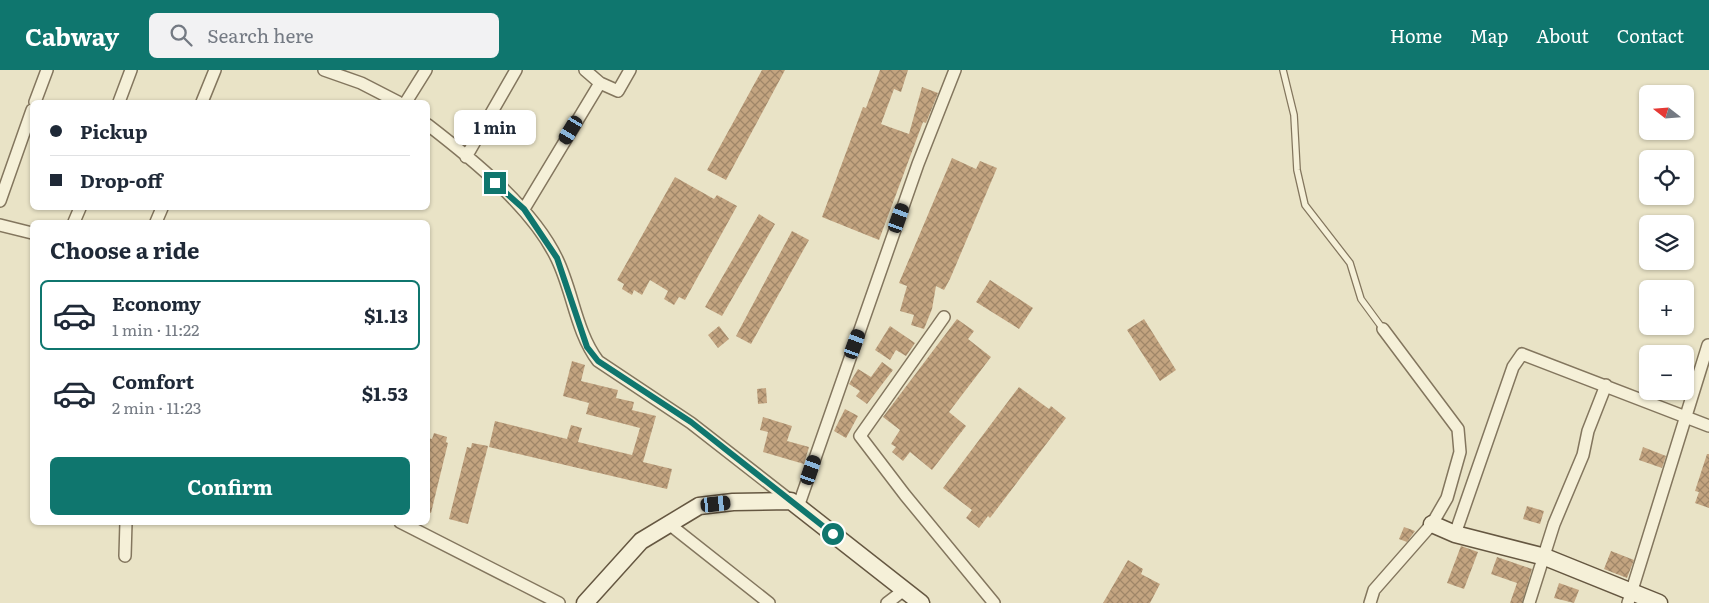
<!DOCTYPE html>
<html lang="en">
<head>
<meta charset="utf-8">
<style>
	:root { --surface:#fff; --page:#f2f2f3; --text:#1f2937; --muted:#747a83; --line:#e0e1e3; --accent:#0f766e }
	body { margin:0; font-family:Literata,serif; background:var(--page); color:var(--text); height:100vh; display:flex; flex-direction:column; font-size:19px; white-space:nowrap }
	* { box-sizing:border-box; margin:0 }
	p { font-size:16px; color:var(--muted) }
	.icon { flex:none; width:28px; height:28px; fill:none; stroke:currentColor; stroke-width:2; stroke-linecap:round; stroke-linejoin:round }
	.map { position:relative; flex:1; overflow:hidden }
	.panel { position:absolute; left:30px; top:150px; width:400px; height:305px; display:flex; flex-direction:column; background:var(--surface); border-radius:8px; box-shadow:0 1px 4px #0004 }
	.panel>* { flex:none }
	.banner { position:absolute; left:30px; top:30px; width:400px; height:110px; border-radius:8px; box-shadow:0 1px 4px #0004; display:grid; align-content:center; height:110px; padding:0 20px; background:var(--surface) }
	.needle { width:32px; rotate:287deg }
	.tools { position:absolute; left:1639px; top:15px; display:grid; gap:10px }
	.tools a { display:grid; place-items:center; width:55px; height:55px; border-radius:8px; background:var(--surface); box-shadow:0 1px 4px #0004; font-size:25px }
	.end { position:absolute; width:22px; height:22px; margin:-11px; border:6px solid #0f766e; background:#fff; box-shadow:0 0 0 2px #fff }
	.from { border-radius:50% }
	.bubble { position:absolute; height:35px; border-radius:8px; background:var(--surface); box-shadow:0 1px 4px #0004; font-size:16px; font-weight:700; line-height:35px; text-align:center }
	.car { position:absolute; width:15px; height:30px; margin:-15px -8px; border-radius:6px; box-shadow:0 0 4px 1px #0007; background:linear-gradient(#222 24%,#8ab4d8 0 40%,#222 0 76%,#8ab4d8 0 86%,#222 0) }
	.banner b { display:flex; align-items:center; gap:18px; height:48px; font-size:19px }
	.banner b+b { border-top:1px solid var(--line) }
	.banner i { width:12px; height:12px; background:var(--text) }
	ul { padding:0; list-style:none }
	li { display:flex; align-items:center; gap:15px; height:70px; margin:0 10px 8px; padding:0 10px; border:2px solid transparent; border-radius:8px }
	li div { flex:1 }
	li b { display:block; font-size:19px }
	li em { font-style:normal; font-weight:700 }
	li.on { border-color:var(--accent) }
	li>.icon { width:45px; height:45px; stroke-width:1.5 }
	h2 { padding:0 20px; font-size:22px; line-height:60px }
	.button { display:flex; gap:10px; margin-top:auto; padding:10px 20px }
	.button a { flex:1; height:58px; border-radius:8px; background:var(--accent); color:#fff; font-size:20px; font-weight:700; line-height:58px; text-align:center }
	header { display:flex; align-items:center; gap:30px; box-sizing:border-box; height:70px; padding:0 25px; background:var(--accent); color:#fff }
	header strong { font-size:24px }
	nav { display:flex; gap:28px; margin-inline-start:auto; font-size:18px }
	.search { width:350px; height:45px; background:var(--page); display:flex; align-items:center; gap:12px; box-sizing:border-box; padding:0 18px; border-radius:8px; color:var(--muted); font-size:19px }
	.map>svg:first-child { display:block }
	.building { fill:url(#building-cross-hatch) }
	.lines { fill:none; stroke-linecap:round; stroke-linejoin:round }
	.lane-casing { stroke:#83765e; stroke-width:8 }
	.street-casing { stroke:#83765e; stroke-width:14 }
	.secondary-casing { stroke:#655741; stroke-width:19 }
	.lane { stroke:#f5f0d8; stroke-width:5.5 }
	.street { stroke:#f5f0d8; stroke-width:11 }
	.secondary { stroke:#f5f0d8; stroke-width:16 }
	.route { stroke:#0f766e; stroke-width:6 }
</style>
</head>
<body>
<header>
<strong>Cabway</strong>
<div class="search"><svg class="icon" aria-label="search" viewBox="0 0 24 24"><circle cx="10" cy="10" r="6"/><path d="M15 15l6 6"/></svg>Search here</div>
<nav><a>Home</a><a>Map</a><a>About</a><a>Contact</a></nav>
</header>
<div class="map">
<svg width="1709" height="533" viewBox="0 0 1709 533">
	<defs>
		<pattern id="building-cross-hatch" width="8" height="8" patternUnits="userSpaceOnUse" patternTransform="scale(1.25)"><rect width="8" height="8" fill="#c3a480"/><path d="M0 0l8 8M0 8l8-8" fill="none" stroke="#9f8668"/></pattern>
	</defs>
	<rect width="100%" height="100%" fill="#e9e3c6"/>
	<path class="building" d="M 762,0 L 785,0 L 726,110 L 707,100 Z
		M 880,0 L 908,0 L 901,22 L 894,19 L 881,54 L 909,64 L 922,17 L 938,23 L 926,53 L 923,52 L 879,170 L 822,147 L 863,37 L 866,38 Z
		M 952,88 L 976,99 L 980,91 L 997,98 L 950,209 L 944,220 L 936,216 L 932,239 L 924,259 L 911,255 L 914,245 L 900,241 L 907,216 L 899,213 Z
		M 675,107 L 714,129 L 717,125 L 737,136 L 685,230 L 679,227 L 674,235 L 664,229 L 668,221 L 650,210 L 642,225 L 634,220 L 632,225 L 622,219 L 624,214 L 617,210 Z
		M 759,144 L 775,154 L 722,246 L 705,237 Z
		M 792,161 L 809,170 L 751,274 L 736,266 Z
		M 990,210 L 1033,238 L 1019,259 L 976,232 Z
		M 957,249 L 974,261 L 968,269 L 991,287 L 949,342 L 966,356 L 932,400 L 910,382 L 903,391 L 892,382 L 896,377 L 891,374 L 900,360 L 883,347 Z
		M 1144,249 L 1176,300 L 1160,311 L 1127,260 Z
		M 719,256 L 729,269 L 718,278 L 708,265 Z
		M 890,256 L 915,273 L 906,286 L 896,280 L 890,290 L 875,280 Z
		M 572,291 L 585,295 L 581,311 L 618,320 L 616,328 L 634,332 L 632,340 L 656,346 L 643,392 L 672,399 L 667,419 L 489,377 L 495,351 L 567,369 L 571,355 L 582,358 L 578,372 L 632,385 L 640,358 L 586,344 L 589,333 L 563,326 Z
		M 882,292 L 893,300 L 867,334 L 856,326 L 860,321 L 849,314 L 858,299 L 871,307 Z
		M 1019,317 L 1049,339 L 1051,336 L 1066,348 L 990,448 L 988,446 L 979,458 L 966,448 L 972,440 L 943,418 Z
		M 766,318 L 767,333 L 758,334 L 757,319 Z
		M 845,339 L 858,346 L 846,368 L 834,361 Z
		M 763,347 L 792,356 L 787,371 L 809,377 L 804,394 L 763,382 L 768,362 L 760,360 Z
		M 434,363 L 447,367 L 446,372 L 448,373 L 431,443 L 428,442 L 428,368 L 432,369 Z
		M 472,373 L 488,376 L 468,454 L 449,449 L 467,377 L 471,378 Z
		M 1643,377 L 1666,386 L 1662,398 L 1639,390 Z
		M 1707,384 L 1709,384 L 1709,438 L 1695,433 L 1699,422 L 1695,421 Z
		M 1527,436 L 1544,441 L 1540,454 L 1523,449 Z
		M 1404,457 L 1415,461 L 1407,472 L 1399,469 Z
		M 1461,476 L 1478,482 L 1464,519 L 1447,513 Z
		M 1611,481 L 1634,490 L 1627,508 L 1604,499 Z
		M 1497,487 L 1532,499 L 1522,533 L 1510,533 L 1517,513 L 1491,504 Z
		M 1128,490 L 1143,499 L 1141,504 L 1160,514 L 1150,533 L 1103,533 Z
		M 1559,513 L 1579,520 L 1574,533 L 1554,528 Z"/>
	<g class="lines">
		<defs>
			<path id="lane" d="M 1283,0 L 1294,45 L 1297,100 L 1305,135 L 1350,193 L 1361,229 L 1383,259"/>
			<path id="street" d="M 324,0 L 361,13 L 398,32
				M 585,0 L 600,13 L 618,21 L 630,0
				M 35,32 L 47,0
				M 119,32 L 131,0
				M 202,32 L 215,0
				M 406,32 L 426,0
				M 428,55 C 472,89 533,138 557,189 C 573,222 576,262 598,291 L 691,353 L 791,431
				M 466,87 L 516,0
				M 0,131 L 32,40
				M 524,139 L 600,13
				M 74,152 L 80,138
				M 156,152 L 162,138
				M 0,155 L 32,163
				M 944,247 L 860,366 L 905,425 L 994,533
				M 798,437 L 918,94 L 955,0
				M 400,452 L 559,533
				M 669,454 L 769,533
				M 1455,464 L 1513,297 L 1522,284 L 1709,356
				M 125,486 L 126,452
				M 887,533 L 904,520
				M 1370,533 L 1374,520 L 1432,454 L 1447,428 L 1460,382 L 1458,359 L 1383,259
				M 1529,533 L 1554,454 L 1583,385 L 1588,361 L 1606,315
				M 1628,533 L 1708,275"/>
			<path id="secondary" d="M 1432,454 L 1455,464 L 1545,487 L 1659,533
				M 585,533 L 641,471 L 699,436 L 733,432 L 791,431 L 921,533"/>
		</defs>
		<use href="#lane" class="lane-casing"/>
		<use href="#street" class="street-casing"/>
		<use href="#secondary" class="secondary-casing"/>
		<use href="#lane" class="lane"/>
		<use href="#street" class="street"/>
		<use href="#secondary" class="secondary"/>
	</g>
	<g class="lines">
		<path class="route" d="M 495,113 L 524,139 L 557,188 L 587,277 L 598,291 L 691,352 L 833,464"/>
	</g>
</svg>
<div class="tools">
<a><svg class="needle" viewBox="-14 -14 28 28"><path d="M0-13l5 13h-10z" fill="#e53935"/><path d="M0 13l5-13h-10z" fill="#747a83"/></svg></a>
<a><svg class="icon" aria-label="locate" viewBox="0 0 24 24"><circle cx="12" cy="12" r="6"/><path d="M12 2v4M12 18v4M2 12h4M18 12h4"/></svg></a>
<a><svg class="icon" aria-label="layers" viewBox="0 0 24 24"><path d="M12 4l9 5-9 5-9-5zM3 14l9 5 9-5"/></svg></a>
<a>+</a>
<a>−</a>
</div>
<i class="end from" style="left:833px;top:464px"></i>
<i class="end" style="left:495px;top:113px"></i>
<div class="bubble" style="left:454px;top:40px;width:82px">1 min</div>
<i class="car" style="left:571px;top:60px;rotate:211deg"></i>
<i class="car" style="left:899px;top:148px;rotate:20deg"></i>
<i class="car" style="left:855px;top:274px;rotate:20deg"></i>
<i class="car" style="left:811px;top:400px;rotate:19deg"></i>
<i class="car" style="left:716px;top:434px;rotate:84deg"></i>
<div class="banner">
<b><i class="from"></i>Pickup</b>
<b><i></i>Drop-off</b>
</div>
<section class="panel">
<h2>Choose a ride</h2>
<ul>
<li class="on"><svg class="icon" aria-label="car" viewBox="0 0 24 24"><path d="M5 17H2v-5l4-1 3-4h7l3 4 3 1v5h-3M9 17h6M6 11h13"/><circle cx="7" cy="17" r="2"/><circle cx="17" cy="17" r="2"/></svg><div><b>Economy</b><p>1 min · 11:22</p></div><em>$1.13</em></li>
<li><svg class="icon" aria-label="car" viewBox="0 0 24 24"><path d="M5 17H2v-5l4-1 3-4h7l3 4 3 1v5h-3M9 17h6M6 11h13"/><circle cx="7" cy="17" r="2"/><circle cx="17" cy="17" r="2"/></svg><div><b>Comfort</b><p>2 min · 11:23</p></div><em>$1.53</em></li>
</ul>
<div class="button"><a>Confirm</a></div>
</section>
</div>
</body>
</html>
